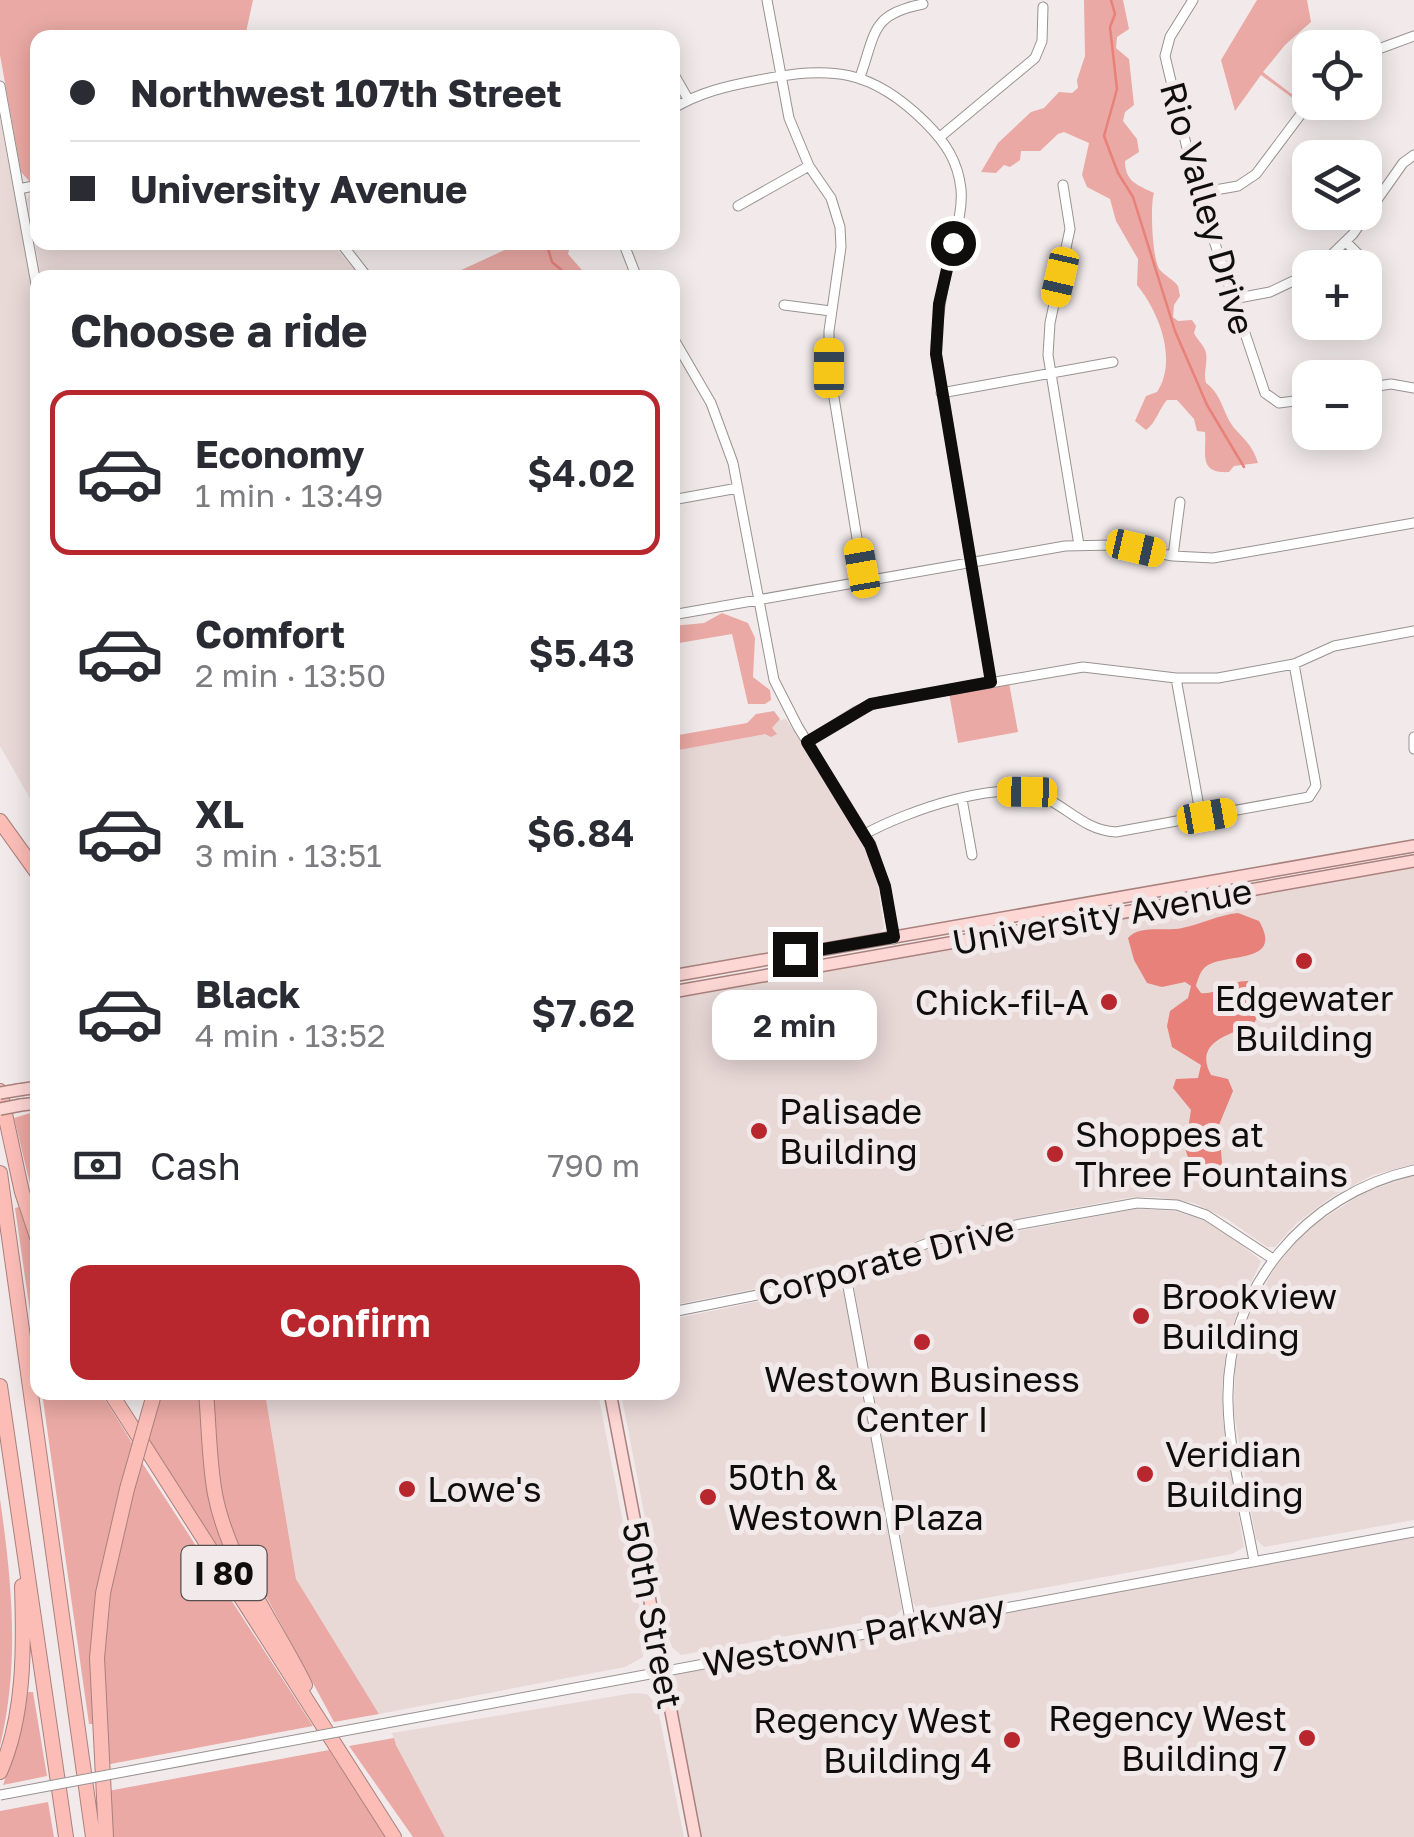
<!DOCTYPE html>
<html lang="en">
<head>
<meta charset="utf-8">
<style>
	:root { --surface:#fff; --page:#f7f7f7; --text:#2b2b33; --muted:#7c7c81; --line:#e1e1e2; --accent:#b7272d }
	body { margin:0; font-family:"Golos Text",sans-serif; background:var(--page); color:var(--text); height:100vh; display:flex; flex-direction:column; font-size:38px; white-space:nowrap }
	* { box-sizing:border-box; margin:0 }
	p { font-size:32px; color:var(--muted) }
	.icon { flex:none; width:55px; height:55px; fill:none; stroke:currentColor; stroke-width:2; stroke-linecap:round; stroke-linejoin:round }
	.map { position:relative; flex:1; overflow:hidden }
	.details { position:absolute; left:30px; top:270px; width:650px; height:1130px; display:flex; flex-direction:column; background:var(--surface); border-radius:20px; box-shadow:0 5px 25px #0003 }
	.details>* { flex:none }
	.guide { position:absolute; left:30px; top:30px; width:650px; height:220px; border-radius:20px; box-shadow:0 5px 25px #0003; display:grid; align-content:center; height:220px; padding:0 40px; background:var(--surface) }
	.tools { position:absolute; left:1292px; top:30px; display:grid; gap:20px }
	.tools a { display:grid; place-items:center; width:90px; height:90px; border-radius:20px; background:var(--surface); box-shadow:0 5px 25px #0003; font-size:50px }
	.end { position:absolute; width:45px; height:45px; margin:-22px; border:12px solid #100e0d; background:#fff; box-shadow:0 0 0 5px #fff }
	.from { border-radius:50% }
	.bubble { position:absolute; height:70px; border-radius:20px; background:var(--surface); box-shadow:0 5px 25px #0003; font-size:32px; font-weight:600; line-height:70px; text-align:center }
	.car { position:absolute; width:30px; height:60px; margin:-30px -15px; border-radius:12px; box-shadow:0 0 8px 2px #0007; background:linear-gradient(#f5c518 24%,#345 0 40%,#f5c518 0 76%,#345 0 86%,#f5c518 0) }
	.guide b { display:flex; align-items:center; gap:35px; height:95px; font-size:38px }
	.guide b+b { border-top:2px solid var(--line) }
	.guide i { width:25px; height:25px; background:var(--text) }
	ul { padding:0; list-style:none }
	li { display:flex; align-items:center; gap:30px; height:165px; margin:0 20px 15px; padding:0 20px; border:5px solid transparent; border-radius:20px }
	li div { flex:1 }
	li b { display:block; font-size:38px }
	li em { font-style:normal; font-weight:600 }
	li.active { border-color:var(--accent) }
	li>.icon { width:90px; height:90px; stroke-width:1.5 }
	h2 { padding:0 40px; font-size:45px; line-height:120px }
	.pay { display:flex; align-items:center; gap:25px; height:110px; padding:0 40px; font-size:38px }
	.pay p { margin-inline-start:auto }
	.cta { display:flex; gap:20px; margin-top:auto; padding:20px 40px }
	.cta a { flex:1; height:115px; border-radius:20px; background:var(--accent); color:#fff; font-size:40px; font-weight:600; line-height:115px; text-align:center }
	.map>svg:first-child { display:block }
	.built { fill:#e8d9d7 }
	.green { fill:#eaa9a4 }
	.water { fill:#e7817a }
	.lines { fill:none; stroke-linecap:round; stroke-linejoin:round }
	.stream { stroke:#e7817a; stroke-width:2.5 }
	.minor-casing { stroke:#999291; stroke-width:11 }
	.major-casing { stroke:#a9807c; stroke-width:14 }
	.highway-casing { stroke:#a9807c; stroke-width:16 }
	.minor { stroke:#fff; stroke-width:9 }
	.major { stroke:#fdd7d4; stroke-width:11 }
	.highway { stroke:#fcbdb7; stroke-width:14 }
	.minor-bridge-casing { stroke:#999291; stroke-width:11; stroke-linecap:butt }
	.major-bridge-casing { stroke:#a9807c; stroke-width:14; stroke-linecap:butt }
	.highway-bridge-casing { stroke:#a9807c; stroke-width:16; stroke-linecap:butt }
	.minor-bridge { stroke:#fff; stroke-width:9 }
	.major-bridge { stroke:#fdd7d4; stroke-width:11 }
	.highway-bridge { stroke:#fcbdb7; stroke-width:14 }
	.route { stroke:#100e0d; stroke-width:12 }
	.poi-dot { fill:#b7272d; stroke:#f2eaea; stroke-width:4 }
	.labels { text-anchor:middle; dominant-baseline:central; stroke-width:10; stroke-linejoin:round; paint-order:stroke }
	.shield { fill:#f2eaea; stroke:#54504f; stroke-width:2.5 }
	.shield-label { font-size:32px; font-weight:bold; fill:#100e0d }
	.street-label { font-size:35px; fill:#100e0d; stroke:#f2eaea }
	.poi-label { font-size:35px; fill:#100e0d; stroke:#f2eaea; text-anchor:start }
</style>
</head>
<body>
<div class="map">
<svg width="1414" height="1837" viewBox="0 0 1414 1837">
	<rect width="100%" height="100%" fill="#f2eaea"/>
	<path class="built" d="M 0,118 L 38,320 L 37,811 L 0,746 Z
		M 37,191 L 38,242 L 331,243 L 361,277 L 41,277 L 27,199 L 30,194 Z
		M 786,719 L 866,848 L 878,887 L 884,928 L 876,936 L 673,971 L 673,739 Z
		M 1414,865 L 1414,1164 L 1373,1175 L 1333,1196 L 1297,1223 L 1275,1247 L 1267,1247 L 1227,1219 L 1194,1203 L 1157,1197 L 1133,1197 L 934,1234 L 833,1274 L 673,1305 L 673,996 Z
		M 1414,1175 L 1414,1520 L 1264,1547 L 1256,1539 L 1234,1413 L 1235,1366 L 1247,1320 L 1277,1263 L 1310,1227 L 1365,1192 Z
		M 1136,1209 L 1175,1211 L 1207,1221 L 1226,1232 L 1261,1261 L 1235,1319 L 1226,1352 L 1222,1387 L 1223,1421 L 1244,1547 L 1232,1554 L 919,1610 L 913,1603 L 854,1287 L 857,1280 L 928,1248 Z
		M 834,1286 L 844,1292 L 902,1609 L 894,1617 L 681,1655 L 672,1647 L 667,1632 L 621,1393 L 672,1392 L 673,1319 Z
		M 265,1393 L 598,1393 L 645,1636 L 643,1657 L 625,1667 L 379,1714 L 296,1579 Z
		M 1414,1532 L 1414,1837 L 695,1837 L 664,1671 Z
		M 634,1693 L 647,1694 L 657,1705 L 684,1837 L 445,1837 L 396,1745 L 392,1733 Z"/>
	<path class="green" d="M 0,0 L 253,0 L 245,37 L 38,38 L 37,180 L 29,181 L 21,172 L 0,55 Z
		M 1084,0 L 1123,0 L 1129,29 L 1117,37 L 1116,48 L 1129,59 L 1134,105 L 1125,112 L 1123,121 L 1137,139 L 1139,152 L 1125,161 C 1125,182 1138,185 1154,193 C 1150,205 1152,260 1160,270 C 1165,276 1173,279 1178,286 L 1180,296 L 1174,305 L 1173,317 L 1178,321 L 1192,320 L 1196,326 L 1194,333 C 1197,340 1205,346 1206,353 C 1208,363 1203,372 1206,383 C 1223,395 1223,416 1236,430 C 1247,442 1253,447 1258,463 L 1234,466 L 1229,472 C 1197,474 1207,452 1205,432 L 1197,431 L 1194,419 L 1177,400 L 1167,400 C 1159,409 1156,423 1146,430 L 1135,421 L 1146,396 L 1157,392 C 1178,360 1159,312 1137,285 L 1138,259 L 1116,221 L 1110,199 L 1087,187 L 1082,175 L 1089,143 L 1064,132 L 1058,134 L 1040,151 L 1021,151 L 1020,160 L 1010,167 L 1004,165 L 996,173 L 981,172 L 998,143 L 1031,112 L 1044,108 L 1059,92 L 1072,93 L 1078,88 L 1077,80 L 1085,56 Z
		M 1257,0 L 1307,0 L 1311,22 L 1285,45 L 1263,72 L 1302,102 L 1301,104 L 1261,75 L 1235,111 L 1221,60 Z
		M 520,243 L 571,243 L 568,254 L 588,277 L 446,277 Z
		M 722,613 L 748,623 L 755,638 L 753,677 L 770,690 L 771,700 L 765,704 L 748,704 L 732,634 L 673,644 L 673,626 L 704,623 Z
		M 1009,683 L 1018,732 L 958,743 L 949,693 Z
		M 774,711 L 780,719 L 772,728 L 777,734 L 771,737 L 765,734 L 673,751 L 673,736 L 747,723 L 756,714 Z
		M 37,1111 L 37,1212 L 14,1118 Z
		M 19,1207 L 37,1260 L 37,1360 L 15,1208 Z
		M 42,1393 L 101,1393 L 134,1446 L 116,1513 L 95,1724 L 89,1724 Z
		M 160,1393 L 199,1393 L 206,1474 L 240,1575 L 237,1577 L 147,1438 Z
		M 210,1393 L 265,1393 L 296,1579 L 379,1714 L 334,1722 L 234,1537 L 219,1485 Z
		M 141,1461 L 313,1726 L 105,1765 L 102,1732 L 105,1602 Z
		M 0,1499 C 12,1583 20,1663 0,1746 Z
		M 28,1692 L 33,1692 L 47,1776 L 3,1785 L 18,1741 Z
		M 394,1738 L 396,1745 L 445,1837 L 413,1837 L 349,1746 Z
		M 329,1750 L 385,1837 L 111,1837 L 108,1791 Z
		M 48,1802 L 54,1837 L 0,1837 L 0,1811 Z"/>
	<path class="water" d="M 1238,913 L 1259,921 C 1284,964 1228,953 1208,965 C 1201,969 1198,978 1196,986 L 1201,993 C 1218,995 1230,980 1248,981 L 1257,992 L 1261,1011 L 1253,1025 C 1230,1034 1193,1042 1211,1075 L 1228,1079 L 1233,1091 L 1219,1125 L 1222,1163 L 1215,1175 L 1202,1177 L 1193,1173 L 1185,1148 L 1191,1110 L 1173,1088 L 1176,1079 L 1198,1078 L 1201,1065 L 1172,1047 L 1167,1026 L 1170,1011 L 1188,998 L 1191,986 L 1185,982 L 1162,987 L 1147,983 L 1134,960 L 1128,938 C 1140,924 1165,932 1182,928 C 1202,924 1218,915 1238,913 Z"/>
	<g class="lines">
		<path class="stream" d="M 1111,0 L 1115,14 L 1110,27 L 1117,89 L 1104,136 L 1118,173 L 1133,197 L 1175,331 L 1207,405 L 1244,467
			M 546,242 L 552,262 L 571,278"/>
		<defs>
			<path id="minor" d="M 767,0 L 789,118 L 809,166 L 831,198 L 840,227 L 841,247 L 829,331 L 829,367 L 864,581
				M 1193,0 L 1170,37 L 1165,56 L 1197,190 L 1265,393 L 1279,403 L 1310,399
				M 1365,54 L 1414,36
				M 672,71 L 688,99
				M 860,77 C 876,32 871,14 923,4
				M 0,86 L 38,295
				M 672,109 C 700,92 727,86 759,80 C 831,66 871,68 926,123 C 945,142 958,161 961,189 C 963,211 955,234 950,256 C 942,289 936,320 936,354 L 991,682
				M 940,137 L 1035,58 L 1042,41 L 1043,7
				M 1063,185 L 1070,229 L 1050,323 L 1048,355 L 1079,545
				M 19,189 L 38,185
				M 1198,193 L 1238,186 L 1256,174 L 1310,102
				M 738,206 L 809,166
				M 340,242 L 368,278
				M 623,242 L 637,278
				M 1346,242 L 1360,256 L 1361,268
				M 1318,268 L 1353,234 L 1403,163 L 1414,155
				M 1233,299 L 1270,292 L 1310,273
				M 784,305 L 831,311
				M 672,336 L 711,403 L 733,463 L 774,680 L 798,727 L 871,845 L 885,886 L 894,939
				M 1365,388 L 1391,384 L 1414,388
				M 941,393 L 1113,362
				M 672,500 L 738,488
				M 1173,556 L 1180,502
				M 672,615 L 1065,546 L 1113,545 L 1173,556 L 1213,558 L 1414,523
				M 1176,678 L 1201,818
				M 1414,737 L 1414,749
				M 807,742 L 857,711 L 879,702 L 1083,667 L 1176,678 L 1218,678 L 1294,664 L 1334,646 L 1414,631
				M 962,799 L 972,855
				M 865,834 C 905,812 1003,776 1046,798 C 1071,811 1086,830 1116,832 L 1309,797 L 1316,786 L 1315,780 L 1294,664
				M 846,1276 L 911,1625
				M 672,1312 L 833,1280 L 938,1239 L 1137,1203 L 1177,1205 L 1206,1215 L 1273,1259
				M 1254,1561 C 1245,1509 1229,1455 1228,1402 C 1225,1289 1306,1194 1414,1170
				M 381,1724 L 1414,1532"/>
			<path id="major" d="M 672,976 L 1414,846
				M 672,992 L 1414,861
				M 18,1090 L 38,1087
				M 21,1105 L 38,1103
				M 610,1392 L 695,1837"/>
			<path id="highway" d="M 0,821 L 38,874
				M 0,1091 L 22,1192 L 38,1240
				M 0,1173 L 93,1837
				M 0,1386 L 66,1837
				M 110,1392 L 394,1837
				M 206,1392 C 209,1426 209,1461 215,1494 C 228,1562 275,1624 305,1685
				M 0,1772 C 25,1715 24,1647 22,1586
				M 106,1837 L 97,1658 L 103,1593 L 127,1489"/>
		</defs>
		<use href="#minor" class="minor-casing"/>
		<use href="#major" class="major-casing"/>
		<use href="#highway" class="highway-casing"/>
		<use href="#minor" class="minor"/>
		<use href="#major" class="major"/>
		<use href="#highway" class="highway"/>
		<defs>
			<path id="minor-bridge" d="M 0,1795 L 381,1724"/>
			<path id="major-bridge" d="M 0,1093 L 18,1090
				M 0,1109 L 21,1105"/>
			<path id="highway-bridge" d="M 127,1489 L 153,1398"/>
		</defs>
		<use href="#minor-bridge" class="minor-bridge-casing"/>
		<use href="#major-bridge" class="major-bridge-casing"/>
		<use href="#highway-bridge" class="highway-bridge-casing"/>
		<use href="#minor-bridge" class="minor-bridge"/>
		<use href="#major-bridge" class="major-bridge"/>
		<use href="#highway-bridge" class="highway-bridge"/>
	</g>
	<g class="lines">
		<path class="route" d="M 795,954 L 894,937 L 885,886 L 870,845 L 807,742 L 871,704 L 991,682 L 936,354 L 939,304 L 953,243"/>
	</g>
	<g class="poi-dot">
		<circle cx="1304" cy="961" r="10"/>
		<circle cx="1109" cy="1002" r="10"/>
		<circle cx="759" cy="1131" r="10"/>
		<circle cx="1055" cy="1154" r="10"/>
		<circle cx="1141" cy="1316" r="10"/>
		<circle cx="922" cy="1342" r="10"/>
		<circle cx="1145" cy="1474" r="10"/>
		<circle cx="407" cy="1489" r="10"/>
		<circle cx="708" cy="1497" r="10"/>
		<circle cx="1307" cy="1738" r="10"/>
		<circle cx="1012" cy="1740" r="10"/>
	</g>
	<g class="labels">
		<rect class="shield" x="181.5" y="1546" width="85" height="54" rx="8"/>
		<g class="shield-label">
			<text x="224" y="1573">I 80</text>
		</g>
		<g class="street-label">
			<text transform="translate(1208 208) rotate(74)">Rio Valley Drive</text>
			<text transform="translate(1102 916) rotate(-10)">University Avenue</text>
			<text transform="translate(886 1260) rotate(-15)">Corporate Drive</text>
			<text transform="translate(653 1615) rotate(79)">50th Street</text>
			<text transform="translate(854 1635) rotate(-11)">Westown Parkway</text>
		</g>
		<g class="poi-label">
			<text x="1304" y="998" text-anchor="middle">Edgewater<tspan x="1304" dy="40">Building</tspan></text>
			<text x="1089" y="1002" text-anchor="end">Chick-fil-A</text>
			<text x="779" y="1111">Palisade<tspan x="779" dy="40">Building</tspan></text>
			<text x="1075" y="1134">Shoppes at<tspan x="1075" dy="40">Three Fountains</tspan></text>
			<text x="1161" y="1296">Brookview<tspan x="1161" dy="40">Building</tspan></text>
			<text x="922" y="1379" text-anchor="middle">Westown Business<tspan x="922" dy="40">Center I</tspan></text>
			<text x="1165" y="1454">Veridian<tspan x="1165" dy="40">Building</tspan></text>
			<text x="728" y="1477">50th &amp;<tspan x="728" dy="40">Westown Plaza</tspan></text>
			<text x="427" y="1489">Lowe's</text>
			<text x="1287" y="1718" text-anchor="end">Regency West<tspan x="1287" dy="40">Building 7</tspan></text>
			<text x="992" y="1720" text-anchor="end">Regency West<tspan x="992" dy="40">Building 4</tspan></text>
		</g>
	</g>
</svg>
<div class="tools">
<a><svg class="icon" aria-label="locate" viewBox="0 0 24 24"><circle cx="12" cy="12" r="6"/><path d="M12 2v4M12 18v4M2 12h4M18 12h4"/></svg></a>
<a><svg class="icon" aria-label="layers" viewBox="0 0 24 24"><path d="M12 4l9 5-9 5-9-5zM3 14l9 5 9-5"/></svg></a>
<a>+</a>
<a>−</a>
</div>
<i class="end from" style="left:953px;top:243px"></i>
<i class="end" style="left:795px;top:954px"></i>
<div class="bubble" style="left:712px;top:990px;width:165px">2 min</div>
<i class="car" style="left:1060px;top:277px;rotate:193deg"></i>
<i class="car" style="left:829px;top:368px;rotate:0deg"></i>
<i class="car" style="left:1136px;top:548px;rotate:103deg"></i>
<i class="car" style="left:862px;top:568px;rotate:350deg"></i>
<i class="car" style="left:1027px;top:792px;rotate:271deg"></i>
<i class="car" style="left:1207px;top:816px;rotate:80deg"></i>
<div class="guide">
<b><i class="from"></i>Northwest 107th Street</b>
<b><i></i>University Avenue</b>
</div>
<section class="details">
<h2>Choose a ride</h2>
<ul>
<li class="active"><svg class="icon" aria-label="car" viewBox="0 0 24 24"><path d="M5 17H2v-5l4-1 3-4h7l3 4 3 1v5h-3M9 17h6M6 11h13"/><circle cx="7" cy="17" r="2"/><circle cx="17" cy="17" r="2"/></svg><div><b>Economy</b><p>1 min · 13:49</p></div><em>$4.02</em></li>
<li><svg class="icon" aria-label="car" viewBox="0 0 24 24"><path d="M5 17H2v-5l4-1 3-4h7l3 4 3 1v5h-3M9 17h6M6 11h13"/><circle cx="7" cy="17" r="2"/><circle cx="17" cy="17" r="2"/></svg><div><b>Comfort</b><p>2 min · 13:50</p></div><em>$5.43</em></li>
<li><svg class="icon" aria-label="car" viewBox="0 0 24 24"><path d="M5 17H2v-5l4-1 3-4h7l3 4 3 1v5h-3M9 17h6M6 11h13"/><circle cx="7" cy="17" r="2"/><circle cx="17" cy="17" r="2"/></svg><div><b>XL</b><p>3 min · 13:51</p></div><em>$6.84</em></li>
<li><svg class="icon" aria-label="car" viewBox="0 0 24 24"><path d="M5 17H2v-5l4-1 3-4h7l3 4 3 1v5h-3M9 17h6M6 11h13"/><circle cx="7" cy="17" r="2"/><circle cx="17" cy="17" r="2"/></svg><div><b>Black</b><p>4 min · 13:52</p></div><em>$7.62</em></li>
</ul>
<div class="pay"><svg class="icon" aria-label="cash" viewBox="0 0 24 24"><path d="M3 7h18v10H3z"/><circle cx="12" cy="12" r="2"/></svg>Cash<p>790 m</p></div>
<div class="cta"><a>Confirm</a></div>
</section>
</div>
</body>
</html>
